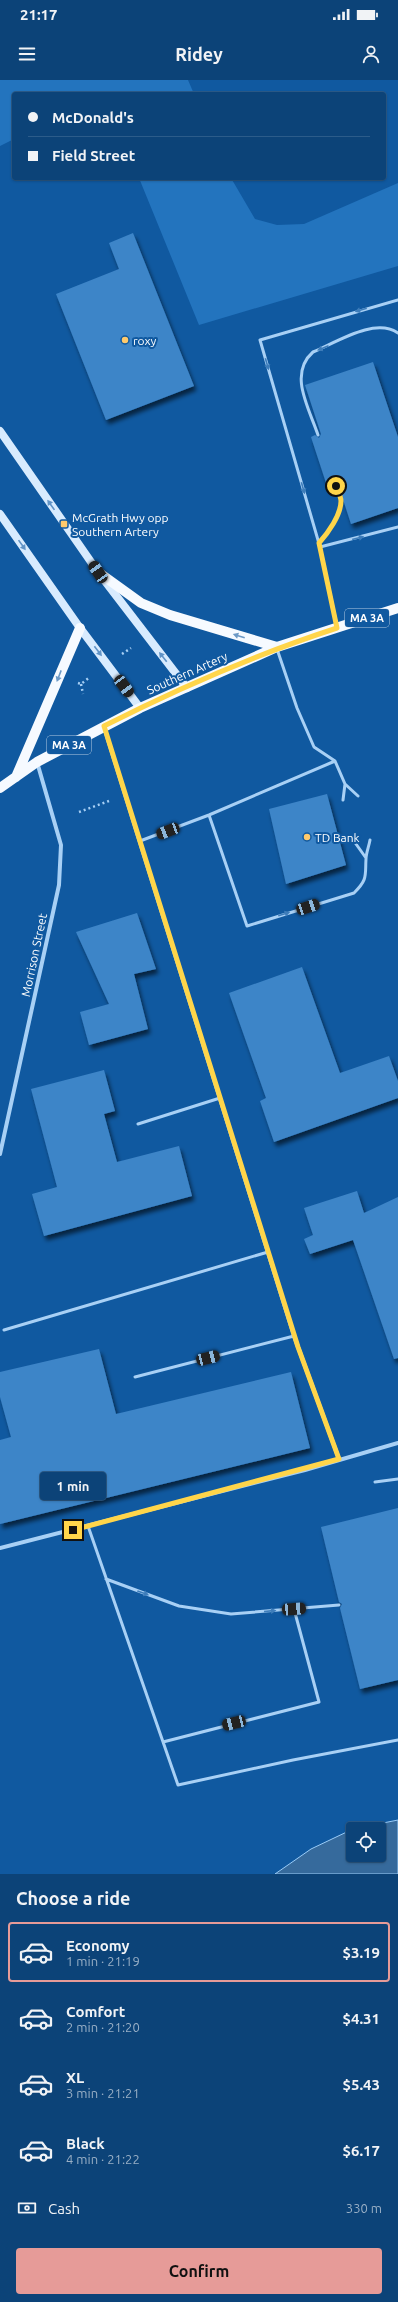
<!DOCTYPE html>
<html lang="en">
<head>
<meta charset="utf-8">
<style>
	:root { --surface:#0c4378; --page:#154a7d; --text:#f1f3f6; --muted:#9ab0c6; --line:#2c5c8a; --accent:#e69b98 }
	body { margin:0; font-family:Ubuntu,sans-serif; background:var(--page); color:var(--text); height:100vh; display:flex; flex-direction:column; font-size:15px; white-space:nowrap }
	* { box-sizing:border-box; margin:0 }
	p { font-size:13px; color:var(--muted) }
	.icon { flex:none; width:22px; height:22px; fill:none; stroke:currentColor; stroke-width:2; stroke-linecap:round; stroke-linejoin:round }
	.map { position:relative; height:1794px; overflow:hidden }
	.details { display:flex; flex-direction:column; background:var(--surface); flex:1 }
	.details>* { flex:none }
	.hud { position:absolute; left:12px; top:12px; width:374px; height:88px; border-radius:4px; box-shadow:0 1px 3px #0004,0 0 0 1px var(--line); display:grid; align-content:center; height:88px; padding:0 16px; background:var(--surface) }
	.tools { position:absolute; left:346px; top:1742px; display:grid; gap:8px }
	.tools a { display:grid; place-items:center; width:40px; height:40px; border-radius:4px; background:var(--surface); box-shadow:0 1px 3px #0004,0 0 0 1px var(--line); font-size:20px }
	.end { position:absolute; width:18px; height:18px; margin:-9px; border:5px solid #ffd54a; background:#111; box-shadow:0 0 0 2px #111 }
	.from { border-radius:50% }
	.bubble { position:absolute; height:28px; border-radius:4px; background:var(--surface); box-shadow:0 1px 3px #0004,0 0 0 1px var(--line); font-size:13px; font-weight:700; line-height:28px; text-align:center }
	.car { position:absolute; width:12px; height:24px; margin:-12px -6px; border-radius:5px; box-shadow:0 0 3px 1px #0007; background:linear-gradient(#222 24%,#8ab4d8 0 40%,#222 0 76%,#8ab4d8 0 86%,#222 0) }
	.hud b { display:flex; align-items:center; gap:14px; height:38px; font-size:15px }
	.hud b+b { border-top:1px solid var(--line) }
	.hud i { width:10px; height:10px; background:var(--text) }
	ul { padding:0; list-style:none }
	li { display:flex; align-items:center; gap:12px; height:60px; margin:0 8px 6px; padding:0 8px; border:2px solid transparent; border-radius:4px }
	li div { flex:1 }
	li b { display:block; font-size:15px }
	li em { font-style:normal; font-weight:700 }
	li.selected { border-color:var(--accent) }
	li>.icon { width:36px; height:36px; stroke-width:1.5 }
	h2 { padding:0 16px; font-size:18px; line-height:48px }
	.pay { display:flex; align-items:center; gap:10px; height:44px; padding:0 16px; font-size:15px }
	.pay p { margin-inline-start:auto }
	.cta { display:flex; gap:8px; margin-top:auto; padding:8px 16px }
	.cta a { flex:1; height:46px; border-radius:4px; background:var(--accent); color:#111; font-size:16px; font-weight:700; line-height:46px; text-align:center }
	.status { display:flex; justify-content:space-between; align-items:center; height:28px; padding:0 20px; background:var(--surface); direction:ltr }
	.status svg { height:11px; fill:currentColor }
	header { display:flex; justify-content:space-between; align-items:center; height:52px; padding:0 16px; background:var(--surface); font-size:18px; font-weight:700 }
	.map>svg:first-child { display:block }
	.green { fill:#2374be }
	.water { fill:#366a9c; stroke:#9accf8 }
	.building { fill:#3e85c8; filter:url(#shadow) }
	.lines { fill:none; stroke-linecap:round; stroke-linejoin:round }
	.path { stroke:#a8d0f5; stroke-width:2.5; stroke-dasharray:2 3; stroke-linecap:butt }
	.service { stroke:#a8d0f5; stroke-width:3 }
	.minor { stroke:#a8d0f5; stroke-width:4 }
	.secondary { stroke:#d8ebfe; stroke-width:8 }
	.primary { stroke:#f6faff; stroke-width:10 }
	.oneway { fill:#3e7dba }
	.oneway2 { fill:#6093c6 }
	.oneway3 { fill:#6c99c6 }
	.route { stroke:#ffd54a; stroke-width:5 }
	.poi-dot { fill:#ffca6c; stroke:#1059a0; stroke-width:1.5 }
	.labels { text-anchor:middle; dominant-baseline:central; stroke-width:4; stroke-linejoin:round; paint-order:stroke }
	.shield { fill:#1059a0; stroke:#b7cde2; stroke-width:1 }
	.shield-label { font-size:11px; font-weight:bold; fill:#fff }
	.poi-label { font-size:12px; fill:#fff; stroke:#1059a0; text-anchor:start }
	.street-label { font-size:12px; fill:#fff; stroke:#1059a0 }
</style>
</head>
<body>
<div class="status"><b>21:17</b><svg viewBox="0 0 49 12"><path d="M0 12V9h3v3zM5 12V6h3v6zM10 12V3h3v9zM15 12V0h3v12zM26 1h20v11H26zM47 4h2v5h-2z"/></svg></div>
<header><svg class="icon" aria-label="menu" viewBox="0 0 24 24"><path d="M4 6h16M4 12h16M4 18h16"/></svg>Ridey<svg class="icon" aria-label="person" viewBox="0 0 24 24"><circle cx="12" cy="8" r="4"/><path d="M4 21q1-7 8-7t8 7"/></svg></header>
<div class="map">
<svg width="398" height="1794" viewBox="0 0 398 1794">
	<defs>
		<filter id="shadow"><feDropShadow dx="2.5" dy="4.5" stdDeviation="2" flood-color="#0009"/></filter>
	</defs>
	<rect width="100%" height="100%" fill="#1059a0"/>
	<path class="green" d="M 0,0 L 188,0 L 194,14 L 105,14 L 104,12 L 101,14 L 14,14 L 14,59 L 0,66 Z
		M 139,98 L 231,98 L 255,139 L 277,145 L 304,144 L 398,103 L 398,186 L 199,245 Z"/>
	<path class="water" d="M 398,1740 L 398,1794 L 275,1794 L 311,1769 L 353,1749 L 353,1775 L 379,1775 L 379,1749 L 353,1749 Z"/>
	<path class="building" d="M 133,153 L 194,306 L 106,340 L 56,214 L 119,189 L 109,163 Z
		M 373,282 L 398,357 L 398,428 L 351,444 L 338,404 L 335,403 L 333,407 L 328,409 L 311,357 L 315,355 L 319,358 L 321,354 L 305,305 Z
		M 327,714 L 346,785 L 286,804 L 269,729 Z
		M 137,833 L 156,889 L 134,894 L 148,949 L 89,965 L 80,932 L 109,924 L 76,852 Z
		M 302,887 L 340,993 L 389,976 L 398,1001 L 398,1018 L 274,1062 L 260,1021 L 266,1018 L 229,913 Z
		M 104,990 L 115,1031 L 104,1034 L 117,1082 L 179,1066 L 192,1116 L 44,1156 L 32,1114 L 57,1107 L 31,1009 Z
		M 357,1111 L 364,1133 L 398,1117 L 398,1278 L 394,1279 L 353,1160 L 310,1174 L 304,1159 L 313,1155 L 304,1128 Z
		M 99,1269 L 116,1334 L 291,1292 L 310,1368 L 0,1444 L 0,1360 L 11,1357 L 0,1317 L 0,1292 Z
		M 398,1428 L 398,1600 L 360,1609 L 340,1528 L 342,1524 L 339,1522 L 321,1447 Z"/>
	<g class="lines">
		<path class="path" d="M 122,574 L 131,568
			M 78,603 L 81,604 L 90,597
			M 81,604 L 83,614
			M 79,732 L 109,721"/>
		<path class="service" d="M 318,355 C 309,328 288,294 313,272 C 337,262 375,237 398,253
			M 319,463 C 328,453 341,435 341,421 C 341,417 337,411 336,406
			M 320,467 L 398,447
			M 337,546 L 320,467 L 260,260 L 398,220
			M 277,569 L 297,628 L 314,667 L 335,681 L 345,704 L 343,720
			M 345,704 L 358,716
			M 209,735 L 247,846 L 354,813 C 368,799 365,796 366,779 C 366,773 369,766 370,760
			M 140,761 L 209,735 L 335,681
			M 356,764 L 366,778
			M 138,1044 L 220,1018
			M 4,1250 L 268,1172
			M 135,1297 L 294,1256
			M 375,1402 L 398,1399
			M 88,1446 L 178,1705 L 293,1680 L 398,1660
			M 106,1499 L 179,1526 L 231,1534 L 339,1525
			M 163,1662 L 319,1622 L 294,1529"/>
		<path class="minor" d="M 104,647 L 294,1256 L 339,1379
			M 0,1074 L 59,805 L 61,765 L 37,682
			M 0,1468 L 305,1390 L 398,1363"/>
		<path class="secondary" d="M 0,351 L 98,492 L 187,608
			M 0,434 L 80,548 L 140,628"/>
		<path class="primary" d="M 98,492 L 141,523 L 170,535 L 277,567
			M 16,697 L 80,548
			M 0,708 L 37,682 L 140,628 L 277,567 L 398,528"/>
	</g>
	<defs><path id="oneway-solid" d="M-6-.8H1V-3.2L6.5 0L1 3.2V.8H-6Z"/></defs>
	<g class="oneway">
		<use href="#oneway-solid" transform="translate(361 230) rotate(164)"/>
		<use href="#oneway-solid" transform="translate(323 268) rotate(157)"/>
		<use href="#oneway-solid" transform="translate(267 284) rotate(74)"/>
		<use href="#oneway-solid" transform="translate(303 408) rotate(74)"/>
		<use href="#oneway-solid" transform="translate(358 458) rotate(-14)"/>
		<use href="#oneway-solid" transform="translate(284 834) rotate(-17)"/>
		<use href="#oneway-solid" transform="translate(143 1513) rotate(20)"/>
		<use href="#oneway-solid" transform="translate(270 1531) rotate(-5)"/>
	</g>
	<g class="oneway2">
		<use href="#oneway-solid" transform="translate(51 425) rotate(-125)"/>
		<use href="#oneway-solid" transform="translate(22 465) rotate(55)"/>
		<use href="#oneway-solid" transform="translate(98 571) rotate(53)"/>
		<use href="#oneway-solid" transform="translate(163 577) rotate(-128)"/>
	</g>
	<g class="oneway3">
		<use href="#oneway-solid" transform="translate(239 556) rotate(-163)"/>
		<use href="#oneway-solid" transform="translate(59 596) rotate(111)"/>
	</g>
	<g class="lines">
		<path class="route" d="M 73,1450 L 339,1379 L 298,1267 L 104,646 C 179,608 257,574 337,548 L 319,463 C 328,453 341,435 341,421 C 341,417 338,411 336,406"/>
	</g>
	<g class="poi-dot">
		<circle cx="125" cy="260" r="4"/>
		<rect x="60" y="440" width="8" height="8" rx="2"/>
		<circle cx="307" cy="757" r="4"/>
	</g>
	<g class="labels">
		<g class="shield">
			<rect x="345" y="529" width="44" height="18" rx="3"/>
			<rect x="47" y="656" width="44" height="18" rx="3"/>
		</g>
		<g class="shield-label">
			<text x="367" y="538">MA 3A</text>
			<text x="69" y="665">MA 3A</text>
		</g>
		<g class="poi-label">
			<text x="133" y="260">roxy</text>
			<text x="72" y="437">McGrath Hwy opp<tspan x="72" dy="14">Southern Artery</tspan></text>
			<text x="315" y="757">TD Bank</text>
		</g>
		<g class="street-label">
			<text transform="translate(187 593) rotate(-24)">Southern Artery</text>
			<text transform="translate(34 875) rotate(-78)">Morrison Street</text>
		</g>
	</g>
</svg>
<div class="tools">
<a><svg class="icon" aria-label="locate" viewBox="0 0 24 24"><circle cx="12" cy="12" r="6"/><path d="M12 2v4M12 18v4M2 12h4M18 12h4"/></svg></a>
</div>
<i class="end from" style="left:336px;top:406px"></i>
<i class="end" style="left:73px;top:1450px"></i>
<div class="bubble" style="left:40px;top:1392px;width:66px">1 min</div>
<i class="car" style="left:98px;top:492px;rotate:326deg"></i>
<i class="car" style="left:124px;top:606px;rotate:143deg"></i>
<i class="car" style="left:168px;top:751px;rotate:249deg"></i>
<i class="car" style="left:308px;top:827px;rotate:72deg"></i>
<i class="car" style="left:208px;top:1278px;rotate:76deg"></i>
<i class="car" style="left:294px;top:1529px;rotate:86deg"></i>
<i class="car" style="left:234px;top:1643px;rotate:256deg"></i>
<div class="hud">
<b><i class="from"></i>McDonald's</b>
<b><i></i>Field Street</b>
</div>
</div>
<section class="details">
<h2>Choose a ride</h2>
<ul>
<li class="selected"><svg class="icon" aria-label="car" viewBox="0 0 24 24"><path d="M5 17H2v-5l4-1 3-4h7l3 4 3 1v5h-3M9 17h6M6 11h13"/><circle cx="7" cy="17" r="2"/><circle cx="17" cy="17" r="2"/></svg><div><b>Economy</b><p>1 min · 21:19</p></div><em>$3.19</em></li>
<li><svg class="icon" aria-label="car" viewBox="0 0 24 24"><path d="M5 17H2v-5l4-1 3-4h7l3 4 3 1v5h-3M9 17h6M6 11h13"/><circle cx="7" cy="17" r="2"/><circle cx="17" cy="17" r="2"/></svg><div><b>Comfort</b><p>2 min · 21:20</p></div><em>$4.31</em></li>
<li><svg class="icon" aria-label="car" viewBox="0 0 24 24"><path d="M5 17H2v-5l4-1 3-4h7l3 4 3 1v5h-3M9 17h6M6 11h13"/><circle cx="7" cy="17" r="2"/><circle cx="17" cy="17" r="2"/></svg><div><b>XL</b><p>3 min · 21:21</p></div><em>$5.43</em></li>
<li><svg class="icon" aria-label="car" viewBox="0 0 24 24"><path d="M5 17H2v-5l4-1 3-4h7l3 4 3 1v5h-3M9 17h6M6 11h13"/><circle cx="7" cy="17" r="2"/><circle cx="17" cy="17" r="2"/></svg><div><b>Black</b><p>4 min · 21:22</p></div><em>$6.17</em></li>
</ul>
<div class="pay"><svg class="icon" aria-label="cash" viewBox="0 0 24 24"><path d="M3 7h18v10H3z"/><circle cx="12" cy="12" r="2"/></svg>Cash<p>330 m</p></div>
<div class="cta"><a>Confirm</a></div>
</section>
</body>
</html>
